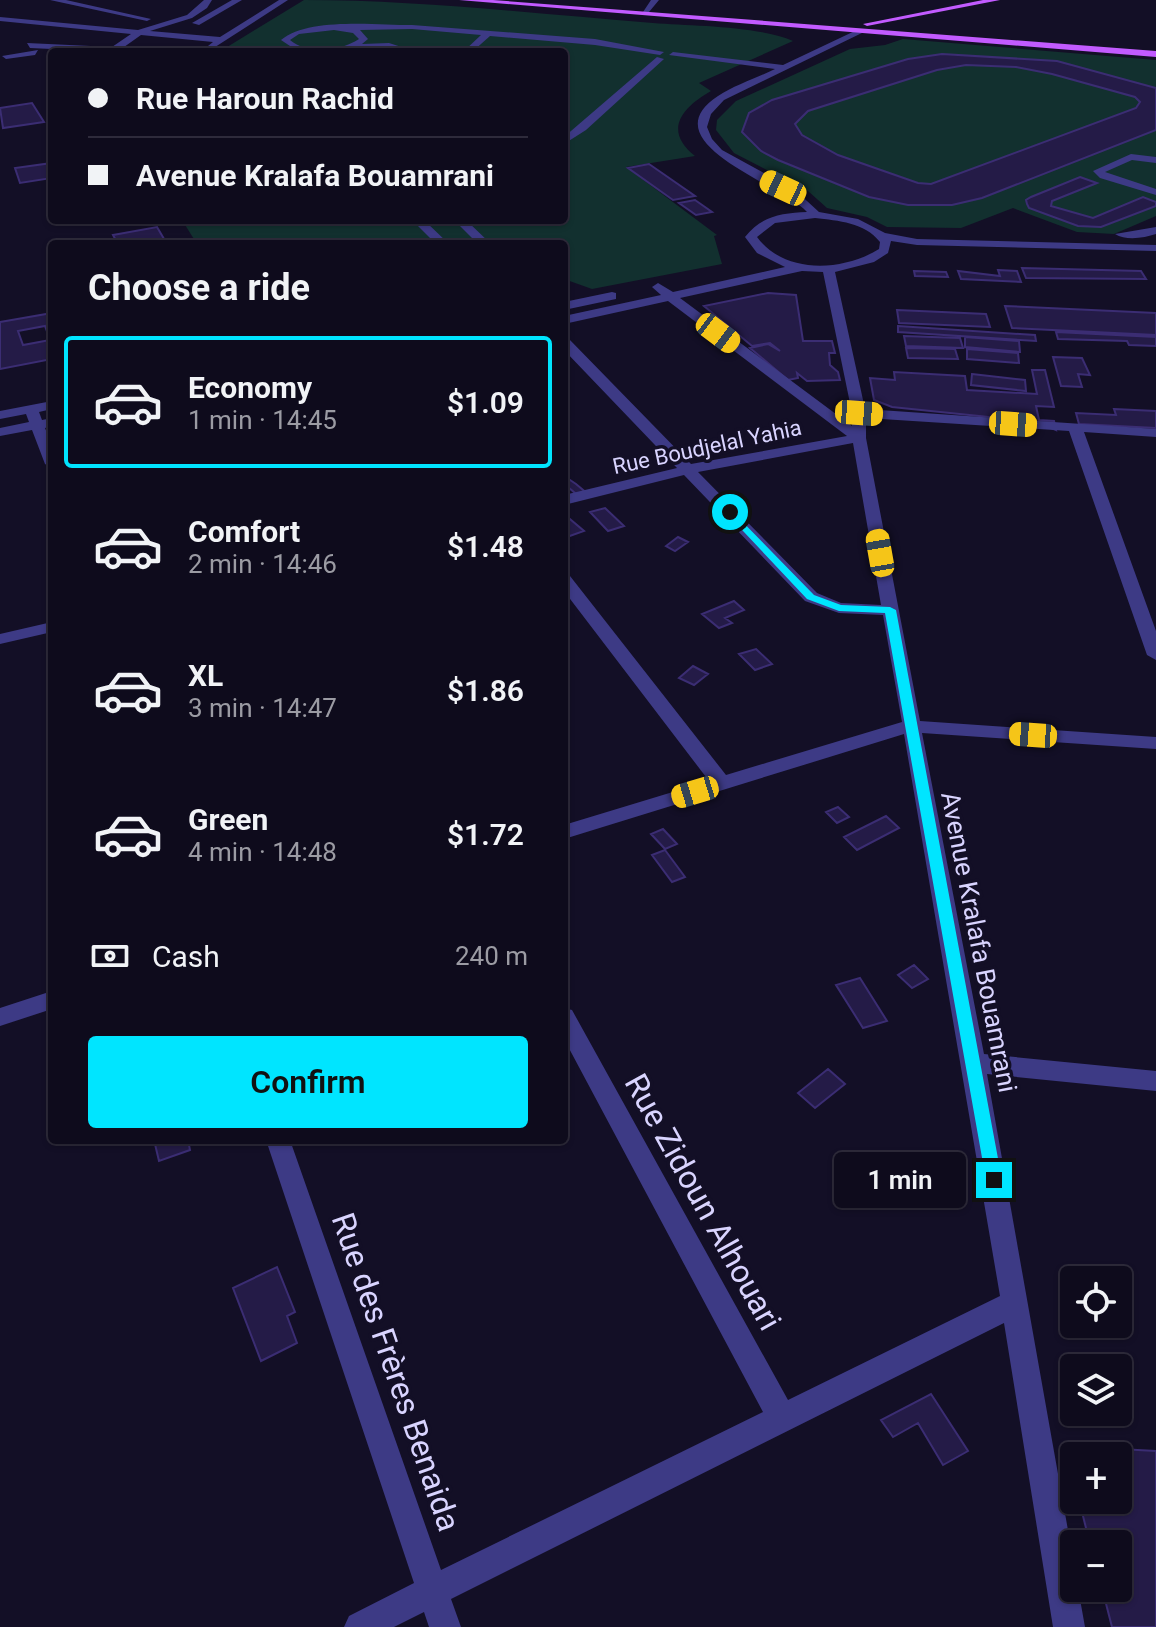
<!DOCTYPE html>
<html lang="en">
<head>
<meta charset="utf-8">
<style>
	:root { --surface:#0e0b1c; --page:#1c1929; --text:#f1f3f6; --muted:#9b9ba3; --line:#2e2b3b; --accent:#00e5ff }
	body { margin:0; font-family:Roboto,sans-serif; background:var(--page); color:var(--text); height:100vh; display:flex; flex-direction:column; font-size:30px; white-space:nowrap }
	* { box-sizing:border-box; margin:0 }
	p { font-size:26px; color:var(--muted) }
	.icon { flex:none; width:44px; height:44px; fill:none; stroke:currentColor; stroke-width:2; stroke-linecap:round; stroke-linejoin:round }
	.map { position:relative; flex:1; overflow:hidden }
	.drawer { position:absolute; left:48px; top:240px; width:520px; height:904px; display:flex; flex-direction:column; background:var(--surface); border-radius:8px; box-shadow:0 2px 6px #0004,0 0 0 2px var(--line) }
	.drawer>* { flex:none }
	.banner { position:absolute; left:48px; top:48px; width:520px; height:176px; border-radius:8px; box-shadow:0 2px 6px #0004,0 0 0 2px var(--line); display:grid; align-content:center; height:176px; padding:0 40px; background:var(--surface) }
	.tools { position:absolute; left:1060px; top:1266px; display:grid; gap:16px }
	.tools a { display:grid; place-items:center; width:72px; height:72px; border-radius:8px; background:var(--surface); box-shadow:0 2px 6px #0004,0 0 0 2px var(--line); font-size:40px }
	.end { position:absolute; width:36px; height:36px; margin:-18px; border:10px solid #00e5ff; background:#111; box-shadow:0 0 0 4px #111 }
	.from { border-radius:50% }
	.bubble { position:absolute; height:56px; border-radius:8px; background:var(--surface); box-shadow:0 2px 6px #0004,0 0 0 2px var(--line); font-size:26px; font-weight:600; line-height:56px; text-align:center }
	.car { position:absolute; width:24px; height:48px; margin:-24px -12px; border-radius:10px; box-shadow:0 0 6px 2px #0007; background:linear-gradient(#f5c518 24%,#345 0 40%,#f5c518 0 76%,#345 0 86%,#f5c518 0) }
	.banner b { display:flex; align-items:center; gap:28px; height:76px; font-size:30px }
	.banner b+b { border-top:2px solid var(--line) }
	.banner i { width:20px; height:20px; background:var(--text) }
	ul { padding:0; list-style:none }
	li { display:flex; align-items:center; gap:24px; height:132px; margin:0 16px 12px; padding:0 24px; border:4px solid transparent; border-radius:8px }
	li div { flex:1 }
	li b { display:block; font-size:30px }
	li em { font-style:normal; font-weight:600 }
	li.current { border-color:var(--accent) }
	li>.icon { width:72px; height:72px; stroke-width:1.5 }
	h2 { padding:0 40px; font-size:36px; line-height:96px }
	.pay { display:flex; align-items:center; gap:20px; height:88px; padding:0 40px; font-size:30px }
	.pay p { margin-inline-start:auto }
	.action { display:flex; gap:16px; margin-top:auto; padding:16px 40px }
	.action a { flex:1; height:92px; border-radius:8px; background:var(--accent); color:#111; font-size:32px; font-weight:600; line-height:92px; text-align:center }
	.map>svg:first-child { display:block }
	.green { fill:#12302f }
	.building { fill:#241b47; stroke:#3b2d73; stroke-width:2; fill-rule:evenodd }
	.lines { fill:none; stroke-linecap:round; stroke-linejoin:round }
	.minor { fill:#3d3a85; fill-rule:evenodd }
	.major { fill:#c25bff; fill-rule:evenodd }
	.route { fill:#00e5ff }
	.labels { text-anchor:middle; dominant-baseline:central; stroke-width:7; stroke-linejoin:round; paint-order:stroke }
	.far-street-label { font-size:22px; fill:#d9d4ff; stroke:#130f26 }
	.street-label { font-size:26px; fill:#d9d4ff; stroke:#130f26 }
	.near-street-label { font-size:32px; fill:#d9d4ff; stroke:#130f26 }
</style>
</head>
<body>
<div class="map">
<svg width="1156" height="1627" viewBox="0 0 1156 1627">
	<rect width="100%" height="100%" fill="#130f26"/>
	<path class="green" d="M 304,0 C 420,0 537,14 653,23 C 692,26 759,26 793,41 L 699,83 L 711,91 C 683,107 662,130 695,156 L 626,167 L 717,235 L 714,236 L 722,264 L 592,289 L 564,279 L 564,244 L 197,244 L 182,220 L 564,220 L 564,52 L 219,52 Z
		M 903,39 L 1156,60 L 1156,216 L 1114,234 L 1077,232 L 1013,208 L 961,228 L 887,227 L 867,217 L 827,208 L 808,191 L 734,153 L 716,130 L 717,120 L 736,101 L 850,49 L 885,45 Z"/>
	<path class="building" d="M 942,54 L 1057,61 L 1156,88 L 1156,130 L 982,198 L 952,205 L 908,205 L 869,197 L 778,160 L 761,151 L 742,132 L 749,113 L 772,100 L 908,59 ZM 966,65 L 1016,67 L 1052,74 L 1135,97 L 1140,102 L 1136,108 L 931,184 L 918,183 L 838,155 L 802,135 L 795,124 L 808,111 L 937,70 Z
		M 32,103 L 44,122 L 3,128 L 0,108 Z
		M 52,163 L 52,178 L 20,183 L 15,168 Z
		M 649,164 L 695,196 L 673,200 L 628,168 Z
		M 1080,177 L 1097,183 L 1052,201 L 1051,206 L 1093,218 L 1143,197 L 1156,202 L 1156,206 L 1101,227 L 1078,226 L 1029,208 L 1027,204 L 1026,200 L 1031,197 Z
		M 695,200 L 712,212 L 696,215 L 679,203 Z
		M 157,227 L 167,244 L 118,244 L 113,235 Z
		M 1022,268 L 1141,271 L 1146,279 L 1026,278 Z
		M 998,270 L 1017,271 L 1021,282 L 961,279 L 958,271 L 1000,276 Z
		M 914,271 L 946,272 L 948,277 L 915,276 Z
		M 768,293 L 796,295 L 803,341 L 832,341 L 835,353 L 829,353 L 830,365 L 838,372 L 840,380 L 807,381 L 797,373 L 798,378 L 788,380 L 750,348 L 768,344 L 780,351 L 770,343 L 752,346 L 704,306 Z
		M 1005,306 L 1156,313 L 1156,335 L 1012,328 Z
		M 897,310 L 986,314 L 990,327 L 899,323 Z
		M 52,313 L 52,359 L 0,369 L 0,322 ZM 45,326 L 50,340 L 23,345 L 18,331 Z
		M 898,326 L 1035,335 L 1036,341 L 898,332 Z
		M 1056,332 L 1156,337 L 1156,346 L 1129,345 L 1127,341 L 1058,339 Z
		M 904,336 L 960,338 L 963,348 L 906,346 Z
		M 965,337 L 1019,341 L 1020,352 L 965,347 Z
		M 906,348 L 955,349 L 958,359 L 908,358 Z
		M 967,349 L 1018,353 L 1019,363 L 967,359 Z
		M 1053,357 L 1082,358 L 1090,375 L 1078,374 L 1082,387 L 1061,386 Z
		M 1032,370 L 1045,370 L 1054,407 L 1036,406 L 1039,420 L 1054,421 L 1056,430 L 1037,422 L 892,407 L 874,400 L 870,378 L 895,380 L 894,372 L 965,376 L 967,390 L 1037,394 Z
		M 972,374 L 1025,380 L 1026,391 L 971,385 Z
		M 1114,409 L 1156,411 L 1156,428 L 1079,424 L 1076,413 L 1116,415 Z
		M 564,476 L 576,484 L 589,495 L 581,498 L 569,488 L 564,490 Z
		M 605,508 L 624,526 L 608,531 L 590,512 Z
		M 564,514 L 584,531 L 564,538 Z
		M 678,537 L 688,542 L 675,551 L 666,546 Z
		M 734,601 L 744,610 L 725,618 L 732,623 L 719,628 L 702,614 Z
		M 756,649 L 772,664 L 755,670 L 739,654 Z
		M 693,666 L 708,674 L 694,685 L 679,678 Z
		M 838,807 L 849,817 L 837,823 L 826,812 Z
		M 886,816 L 899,828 L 857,850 L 844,837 Z
		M 663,829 L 677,844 L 665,849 L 651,834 Z
		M 665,850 L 685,877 L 672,882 L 652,855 Z
		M 914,965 L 928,979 L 912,988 L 898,975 Z
		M 860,978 L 887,1021 L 863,1028 L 836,985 Z
		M 828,1069 L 845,1084 L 815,1108 L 798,1093 Z
		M 154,1140 L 188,1140 L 190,1150 L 159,1161 Z
		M 277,1267 L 295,1312 L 287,1316 L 297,1343 L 261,1361 L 233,1288 Z
		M 931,1394 L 968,1451 L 943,1465 L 918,1423 L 893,1437 L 881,1420 Z
		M 1065,1446 L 1156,1451 L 1156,1627 L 1112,1627 L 1102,1588 L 1118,1588 L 1118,1544 L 1090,1544 L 1079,1500 L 1118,1500 L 1118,1456 L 1074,1456 L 1074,1481 Z"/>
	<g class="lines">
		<path class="minor" d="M 50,0 L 66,0 L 151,19 L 147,21 Z
			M 204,0 L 212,0 L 207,8 L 192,18 L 150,31 L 220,37 L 279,0 L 288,0 L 212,49 L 208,46 L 213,42 L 141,35 L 117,52 L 30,48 L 27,43 L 112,47 L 131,34 L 0,21 L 0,17 L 138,30 L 187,15 Z
			M 232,0 L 242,0 L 199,25 L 192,23 Z
			M 651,0 L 659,0 L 649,12 L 643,12 Z
			M 412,25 L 595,39 L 664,52 L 660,55 L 595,45 L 490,36 L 472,52 L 463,52 L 481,35 L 412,29 L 360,30 L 368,39 L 362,44 L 389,43 L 417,52 L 389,49 L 299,52 L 281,40 C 308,17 376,25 412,25 ZM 334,30 L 353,33 L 359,39 C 340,51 309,56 290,40 L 299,34 Z
			M 859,29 L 866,31 L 724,100 L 711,114 L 707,127 L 712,139 L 722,150 L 795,190 L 819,212 L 858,219 L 885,233 L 917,239 L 1156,245 L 1156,251 L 917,245 L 891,241 L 888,253 L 874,262 L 835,272 L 865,409 L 1156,429 L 1156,437 L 1084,432 L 1156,631 L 1156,660 L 1147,655 L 1069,431 L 866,418 L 866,438 L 920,721 L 1156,737 L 1156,749 L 922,733 L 984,1054 L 1156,1071 L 1156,1091 L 987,1074 L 1074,1564 L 1074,1588 L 1078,1588 L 1085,1627 L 1053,1627 L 1004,1323 L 451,1599 L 461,1627 L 429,1627 L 424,1612 L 394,1627 L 344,1627 L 349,1616 L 414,1583 L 266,1140 L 290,1140 L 441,1570 L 763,1412 L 564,1039 L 564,1008 L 572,1010 L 788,1400 L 1000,1296 L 904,734 L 564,839 L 564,825 L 709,781 L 564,591 L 564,575 L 570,576 L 726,775 L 902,722 L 883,615 L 839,613 L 805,601 L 684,475 L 564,505 L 564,495 L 677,468 L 564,350 L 564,338 L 569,339 L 691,464 L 847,436 L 668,301 L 564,324 L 564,316 L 661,295 L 652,287 L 658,283 L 673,292 L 785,267 L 757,253 L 745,237 C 761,216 782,213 807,212 C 784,185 647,143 718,96 C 735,85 757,78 775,69 L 669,55 L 673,52 L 783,65 ZM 815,218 C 839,221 864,222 880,242 L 879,249 C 842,272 784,274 757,237 L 775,223 ZM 802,271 L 823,272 L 852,413 L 852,426 L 680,298 ZM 853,443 L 881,605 L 841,603 L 817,593 L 698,472 Z
			M 38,50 L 35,55 L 6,59 L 2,56 Z
			M 657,57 L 664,59 L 586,130 L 564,144 L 564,137 Z
			M 1131,154 L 1156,157 L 1156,163 L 1132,160 L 1105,172 L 1156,189 L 1156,195 L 1100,178 L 1093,171 Z
			M 412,220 L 424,220 L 449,244 L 436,244 Z
			M 454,220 L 466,220 L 491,244 L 478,244 Z
			M 1156,227 L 1156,234 C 1144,238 1126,241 1115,234 Z
			M 612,292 L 616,293 L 616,299 L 564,310 L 564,302 Z
			M 52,401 L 52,409 L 39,412 L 42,420 L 52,418 L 52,426 L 45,428 L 52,445 L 52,468 L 45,464 L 32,430 L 0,436 L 0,428 L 29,422 L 26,414 L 0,419 L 0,411 Z
			M 52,622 L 52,632 L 0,644 L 0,634 Z
			M 52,991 L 52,1009 L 0,1026 L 0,1008 Z"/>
		<path class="major" d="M 459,0 L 493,0 L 1156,51 L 1156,57 Z
			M 983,0 L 1000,0 L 867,26 L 863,24 Z"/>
	</g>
	<path class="route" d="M 730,509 L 814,595 L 841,605 L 890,607 L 896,610 L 1002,1180 L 1000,1185 L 988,1185 L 986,1180 L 885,613 L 839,611 L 807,599 L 727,514 L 725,512 Z"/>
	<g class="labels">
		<g class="far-street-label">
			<text transform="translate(707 447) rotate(-12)">Rue Boudjelal Yahia</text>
		</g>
		<g class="street-label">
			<text transform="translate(979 942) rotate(79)">Avenue Kralafa Bouamrani</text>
		</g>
		<g class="near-street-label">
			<text transform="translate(703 1202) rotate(61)">Rue Zidoun Alhouari</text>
			<text transform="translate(396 1372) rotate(71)">Rue des Frères Benaida</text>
		</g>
	</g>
</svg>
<div class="tools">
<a><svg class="icon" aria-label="locate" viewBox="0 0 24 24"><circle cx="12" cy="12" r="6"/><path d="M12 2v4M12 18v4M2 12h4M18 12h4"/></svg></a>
<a><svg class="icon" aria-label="layers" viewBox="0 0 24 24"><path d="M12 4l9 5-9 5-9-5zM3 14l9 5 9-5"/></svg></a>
<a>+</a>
<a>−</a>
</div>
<i class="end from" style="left:730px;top:512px"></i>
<i class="end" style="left:994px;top:1180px"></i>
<div class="bubble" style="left:834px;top:1152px;width:132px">1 min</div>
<i class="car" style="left:783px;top:188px;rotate:295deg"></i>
<i class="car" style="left:718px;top:333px;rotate:127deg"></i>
<i class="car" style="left:859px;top:413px;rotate:94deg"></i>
<i class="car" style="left:1013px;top:424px;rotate:94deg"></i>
<i class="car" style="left:880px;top:553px;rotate:350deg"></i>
<i class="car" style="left:1033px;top:735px;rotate:274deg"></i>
<i class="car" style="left:695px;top:792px;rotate:253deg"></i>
<div class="banner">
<b><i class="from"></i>Rue Haroun Rachid</b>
<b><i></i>Avenue Kralafa Bouamrani</b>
</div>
<section class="drawer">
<h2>Choose a ride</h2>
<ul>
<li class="current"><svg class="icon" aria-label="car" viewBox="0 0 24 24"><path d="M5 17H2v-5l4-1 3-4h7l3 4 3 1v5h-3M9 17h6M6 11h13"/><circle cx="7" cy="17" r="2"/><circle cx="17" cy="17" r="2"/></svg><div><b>Economy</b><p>1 min · 14:45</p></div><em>$1.09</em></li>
<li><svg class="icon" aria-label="car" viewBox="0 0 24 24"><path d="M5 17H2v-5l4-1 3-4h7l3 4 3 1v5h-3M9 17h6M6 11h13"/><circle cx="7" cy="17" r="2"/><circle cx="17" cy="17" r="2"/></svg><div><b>Comfort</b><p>2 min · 14:46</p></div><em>$1.48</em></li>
<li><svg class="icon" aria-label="car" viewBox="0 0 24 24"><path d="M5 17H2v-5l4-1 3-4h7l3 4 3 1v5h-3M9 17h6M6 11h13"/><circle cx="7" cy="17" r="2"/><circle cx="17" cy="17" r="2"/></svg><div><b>XL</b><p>3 min · 14:47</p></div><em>$1.86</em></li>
<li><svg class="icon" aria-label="car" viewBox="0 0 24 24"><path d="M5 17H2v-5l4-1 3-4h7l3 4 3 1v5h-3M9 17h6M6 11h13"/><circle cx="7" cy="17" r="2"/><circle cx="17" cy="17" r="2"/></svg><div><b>Green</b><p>4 min · 14:48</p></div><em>$1.72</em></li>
</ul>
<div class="pay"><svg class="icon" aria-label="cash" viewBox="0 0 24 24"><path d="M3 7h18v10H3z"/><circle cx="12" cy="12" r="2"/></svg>Cash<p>240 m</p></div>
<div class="action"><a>Confirm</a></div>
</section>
</div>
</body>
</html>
